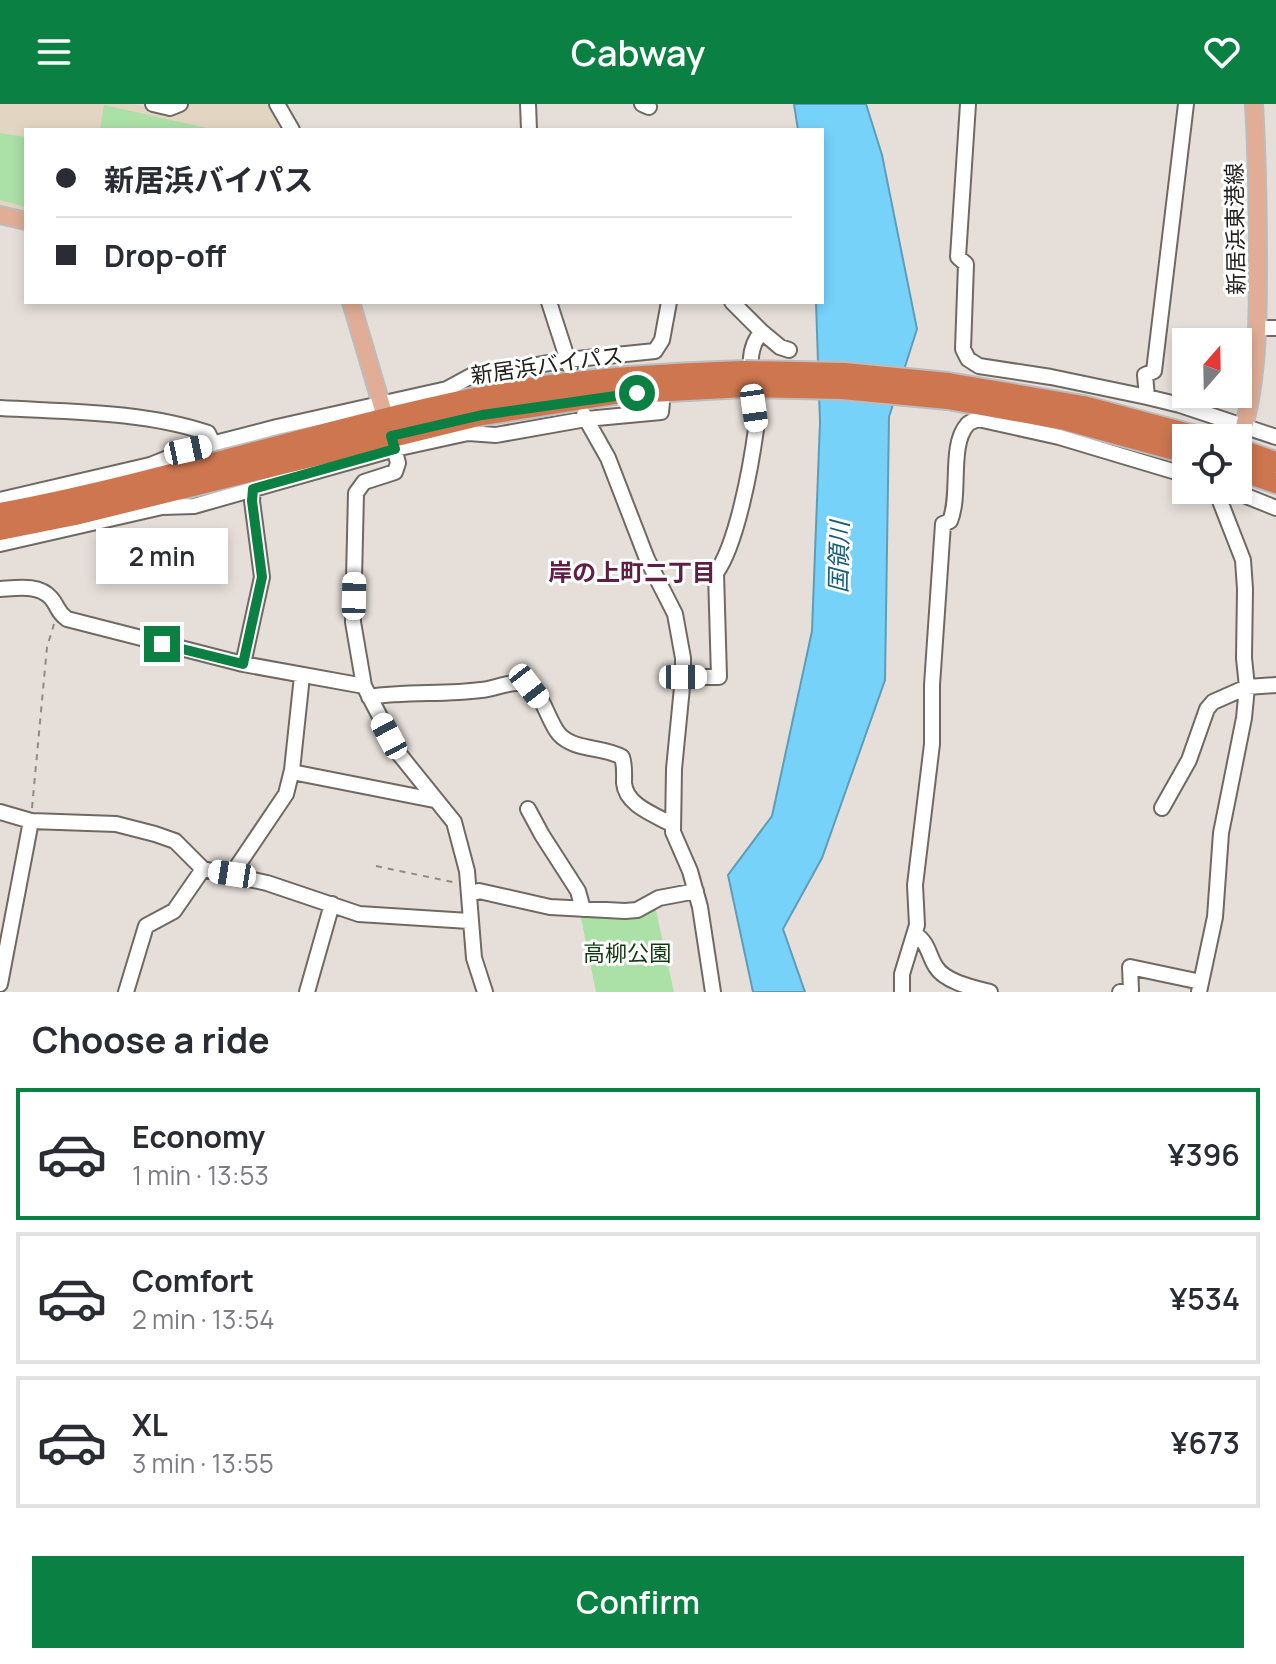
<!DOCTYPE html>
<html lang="en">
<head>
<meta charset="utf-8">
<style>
	:root { --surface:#fff; --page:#f2f2f3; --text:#2b2b33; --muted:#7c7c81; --line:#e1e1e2; --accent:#0b8043 }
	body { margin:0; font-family:Manrope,"Noto Sans JP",sans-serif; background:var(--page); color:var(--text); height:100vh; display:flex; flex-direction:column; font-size:30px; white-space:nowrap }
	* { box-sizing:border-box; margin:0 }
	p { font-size:26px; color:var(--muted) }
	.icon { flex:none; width:44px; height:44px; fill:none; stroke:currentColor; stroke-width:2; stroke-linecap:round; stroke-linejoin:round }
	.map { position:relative; height:888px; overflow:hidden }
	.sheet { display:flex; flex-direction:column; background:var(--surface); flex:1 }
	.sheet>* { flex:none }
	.top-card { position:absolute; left:24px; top:24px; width:800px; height:176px; border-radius:0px; box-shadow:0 4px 12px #0003; display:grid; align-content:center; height:176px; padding:0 32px; background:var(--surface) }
	.needle { width:52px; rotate:20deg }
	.controls { position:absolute; left:1172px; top:224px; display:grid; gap:16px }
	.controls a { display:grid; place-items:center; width:80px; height:80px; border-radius:0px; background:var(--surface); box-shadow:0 4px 12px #0003; font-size:40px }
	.end { position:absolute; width:36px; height:36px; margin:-18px; border:10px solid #0b8043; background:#fff; box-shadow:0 0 0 4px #fff }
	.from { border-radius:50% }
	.bubble { position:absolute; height:56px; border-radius:0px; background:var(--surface); box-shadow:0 4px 12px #0003; font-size:26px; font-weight:600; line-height:56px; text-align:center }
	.car { position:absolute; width:24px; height:48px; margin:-24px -12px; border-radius:10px; box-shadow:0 0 6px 2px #0007; background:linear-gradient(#fff 24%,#345 0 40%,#fff 0 76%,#345 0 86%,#fff 0) }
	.top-card b { display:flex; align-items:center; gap:28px; height:76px; font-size:30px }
	.top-card b+b { border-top:2px solid var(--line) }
	.top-card i { width:20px; height:20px; background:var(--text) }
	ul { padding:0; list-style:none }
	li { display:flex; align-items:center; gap:24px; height:132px; margin:0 16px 12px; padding:0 16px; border:4px solid var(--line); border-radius:0px }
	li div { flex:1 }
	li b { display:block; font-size:30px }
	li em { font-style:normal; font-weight:600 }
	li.active { border-color:var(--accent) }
	li>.icon { width:72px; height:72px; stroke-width:1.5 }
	h2 { padding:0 32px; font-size:36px; line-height:96px }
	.button { display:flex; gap:16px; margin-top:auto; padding:16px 32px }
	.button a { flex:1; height:92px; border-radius:0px; background:var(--accent); color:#fff; font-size:32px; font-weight:600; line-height:92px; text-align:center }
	header { display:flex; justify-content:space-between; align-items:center; height:104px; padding:0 32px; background:var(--accent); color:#fff; font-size:36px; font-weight:600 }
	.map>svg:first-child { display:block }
	.education { fill:#e2d5c2 }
	.green { fill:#abe0a7 }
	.water { fill:#77d2fa; stroke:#5e9db8; stroke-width:2 }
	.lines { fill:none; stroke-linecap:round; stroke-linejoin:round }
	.minor-casing { stroke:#6f6964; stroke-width:18 }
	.major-casing { stroke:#bdbcbc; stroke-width:20 }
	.highway-casing { stroke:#bdbcbc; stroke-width:24 }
	.path { stroke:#8f8a85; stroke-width:2; stroke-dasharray:6 6; stroke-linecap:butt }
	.minor { stroke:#fff; stroke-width:14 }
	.major { stroke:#e1ad96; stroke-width:16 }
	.highway { stroke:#cd7650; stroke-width:20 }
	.highway-bridge-casing { stroke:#bdbcbc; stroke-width:24; stroke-linecap:butt }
	.highway-bridge { stroke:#cd7650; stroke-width:20 }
	.route { stroke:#0b8043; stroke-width:10 }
	.labels { text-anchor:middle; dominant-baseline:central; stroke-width:6; stroke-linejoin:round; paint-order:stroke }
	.street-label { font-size:22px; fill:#23201e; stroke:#fff }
	.park-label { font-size:22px; fill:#123a12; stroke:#fff }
	.water-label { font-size:24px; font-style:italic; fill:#175f7a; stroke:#fff }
	.neighbourhood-label { font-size:24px; font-weight:bold; fill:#5d1f43; stroke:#fff }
</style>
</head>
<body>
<header><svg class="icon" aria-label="menu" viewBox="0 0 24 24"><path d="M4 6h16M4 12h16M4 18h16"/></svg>Cabway<svg class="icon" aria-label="heart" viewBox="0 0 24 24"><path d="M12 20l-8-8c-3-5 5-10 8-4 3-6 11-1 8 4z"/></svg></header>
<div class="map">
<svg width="1276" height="888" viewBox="0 0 1276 888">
	<rect width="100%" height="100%" fill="#e6dfd9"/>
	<path class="education" d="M 0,0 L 133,0 L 167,8 L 186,0 L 267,0 L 282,26 L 26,26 L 26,108 L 21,107 L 0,101 Z"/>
	<path class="green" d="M 104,1 L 216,26 L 100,26 Z
		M 0,29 L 26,33 L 26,103 L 0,96 Z
		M 655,802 L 674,888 L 596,888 L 580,809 Z"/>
	<path class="water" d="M 794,0 L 866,0 L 882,51 L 917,225 L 889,313 L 885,576 L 822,754 L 783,825 L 805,888 L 753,888 L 728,771 L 772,712 L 812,527 L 820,318 L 816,198 L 822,198 L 822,26 L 798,26 Z"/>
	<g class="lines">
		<defs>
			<path id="minor" d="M 153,0 L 170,4 L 180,0
				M 277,0 L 292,26
				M 528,0 L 529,26
				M 642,0 L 649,3
				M 968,0 L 958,153 L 966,160 L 963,245 L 968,255 L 979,262 L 1051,273 L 1147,293 L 1180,301 L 1276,333
				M 549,198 L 570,263
				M 1258,224 L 1276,224
				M 762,228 L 780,243 L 789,246
				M 1147,293 L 1145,271 L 1154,267 L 1186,0
				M 662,298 L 661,308 L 586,315 L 608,354 L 647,455 L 675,510 L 683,554 L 683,573 L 674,665 L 673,728 L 690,767 L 700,803 L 713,888
				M 0,304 C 68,308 143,307 208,329 L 213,340
				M 391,332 L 398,359 L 395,368 L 364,378 L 356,389 L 353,518 L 364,582 L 400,651 L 454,718 L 467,767 L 474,854 L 485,888
				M 1231,386 L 1276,404
				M 0,396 L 150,361 L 188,346 L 277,323 L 447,285 L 471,272 L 567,256 L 655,247 L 662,236 L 669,198
				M 0,440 L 162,403 L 194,402 L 395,345 L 468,329 L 496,331 L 586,315 L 584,311
				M 0,485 C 17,484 39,480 51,494 C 59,503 56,507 67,515 L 243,560 L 364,582
				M 243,560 L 262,473 L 252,397 L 253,385
				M 683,573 L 719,573 L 716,469 C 737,440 751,362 756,325 C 760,296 738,252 762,228 L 732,198
				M 369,593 C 406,587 444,591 481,586 C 494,585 512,576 524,580 C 543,586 547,616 559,630 C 574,647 603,642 622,653 C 625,662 624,670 624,679 C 626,702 656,711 673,721
				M 292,668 L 434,696
				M 1162,704 L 1189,656 L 1207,605 L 1213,598 L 1247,583 L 1276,581
				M 528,705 L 542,731 L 578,787 L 583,805
				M 0,708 L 31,717 L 116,720 L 155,730 L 175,737 L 203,765 L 267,779 L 359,810 L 469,817
				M 232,770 L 286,690 L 292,666 L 302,572
				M 470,790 L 479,787 L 550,803 L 625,807 L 637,806 L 659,794 L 696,787
				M 915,830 C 929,839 928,851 936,863 C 945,878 974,884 990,888
				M 0,880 L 31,717
				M 126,888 L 146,822 L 174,807 L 203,765
				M 307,888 L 332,800
				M 902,888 L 902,870 L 917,821 L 915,781 L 932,640 L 932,581 L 943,420 L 950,417 C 961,391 949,341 967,321 C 969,318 974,317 978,315 L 1059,333 L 1186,371
				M 1120,888 L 1131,886 L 1130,863 L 1201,878
				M 1199,888 L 1215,813 L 1221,729 L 1244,614 L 1247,583 L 1244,554 L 1245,485 L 1243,456 L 1220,397 L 1223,386"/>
			<path id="major" d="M 0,111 L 26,117
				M 351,198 L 388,323
				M 1238,343 C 1258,283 1258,223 1258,160 C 1258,107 1257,53 1254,0"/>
			<path id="highway" d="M 948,279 L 1083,302 L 1204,334
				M 948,295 L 1065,316 L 1186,349
				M 1238,345 L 1276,358
				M 1238,366 L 1276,379
				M 0,409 C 161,379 318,326 479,293 C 566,275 656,270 745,267
				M 0,426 L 75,411 L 482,311 L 614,290 L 744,283"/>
		</defs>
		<use href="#minor" class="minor-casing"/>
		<use href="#major" class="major-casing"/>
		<use href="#highway" class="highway-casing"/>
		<path class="path" d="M 32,704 L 47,543 L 54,520
			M 376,762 L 457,779"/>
		<use href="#minor" class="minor"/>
		<use href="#major" class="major"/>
		<use href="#highway" class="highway"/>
		<defs>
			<path id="highway-bridge" d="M 745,267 L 844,269 L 948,279
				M 744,283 L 842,285 L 948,295"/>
		</defs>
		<use href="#highway-bridge" class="highway-bridge-casing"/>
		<use href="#highway-bridge" class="highway-bridge"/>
	</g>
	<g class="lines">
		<path class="route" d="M 162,540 L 243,560 L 262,473 L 252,397 L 253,385 L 395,345 L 391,332 L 482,311 L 637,289"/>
	</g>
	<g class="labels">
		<g class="street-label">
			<text transform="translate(1235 125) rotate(-91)">新居浜東港線</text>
			<text transform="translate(547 261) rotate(-8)">新居浜バイパス</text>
		</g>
		<g class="park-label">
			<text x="627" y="849">高柳公園</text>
		</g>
		<g class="water-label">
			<text transform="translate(838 453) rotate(-89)">国領川</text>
		</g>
		<g class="neighbourhood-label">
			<text x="632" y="467">岸の上町二丁目</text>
		</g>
	</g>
</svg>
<div class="controls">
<a><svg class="needle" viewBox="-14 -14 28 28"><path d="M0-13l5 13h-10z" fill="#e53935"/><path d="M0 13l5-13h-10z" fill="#7c7c81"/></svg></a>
<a><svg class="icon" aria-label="locate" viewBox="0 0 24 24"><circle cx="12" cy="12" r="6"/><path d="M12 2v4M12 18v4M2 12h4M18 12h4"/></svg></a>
</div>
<i class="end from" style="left:637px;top:289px"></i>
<i class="end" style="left:162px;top:540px"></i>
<div class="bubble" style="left:96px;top:424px;width:132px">2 min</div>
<i class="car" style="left:754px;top:304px;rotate:172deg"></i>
<i class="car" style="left:188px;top:346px;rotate:78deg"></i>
<i class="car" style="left:354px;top:492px;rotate:1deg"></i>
<i class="car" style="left:683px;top:573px;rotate:90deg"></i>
<i class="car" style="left:529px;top:582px;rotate:142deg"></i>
<i class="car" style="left:389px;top:632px;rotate:332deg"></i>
<i class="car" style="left:232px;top:770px;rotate:279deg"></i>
<div class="top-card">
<b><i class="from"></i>新居浜バイパス</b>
<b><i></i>Drop-off</b>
</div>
</div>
<section class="sheet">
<h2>Choose a ride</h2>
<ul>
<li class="active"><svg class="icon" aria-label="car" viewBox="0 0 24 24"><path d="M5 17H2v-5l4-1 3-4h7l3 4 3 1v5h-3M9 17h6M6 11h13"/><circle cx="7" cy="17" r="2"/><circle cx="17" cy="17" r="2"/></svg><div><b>Economy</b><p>1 min · 13:53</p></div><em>¥396</em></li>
<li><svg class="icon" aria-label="car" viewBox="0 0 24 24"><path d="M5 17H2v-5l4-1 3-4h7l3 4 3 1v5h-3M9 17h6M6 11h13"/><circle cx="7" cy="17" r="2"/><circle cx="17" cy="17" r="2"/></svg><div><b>Comfort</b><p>2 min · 13:54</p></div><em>¥534</em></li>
<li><svg class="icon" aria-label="car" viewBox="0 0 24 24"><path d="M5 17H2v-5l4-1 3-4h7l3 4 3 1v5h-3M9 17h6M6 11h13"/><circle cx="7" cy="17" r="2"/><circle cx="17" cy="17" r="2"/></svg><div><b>XL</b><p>3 min · 13:55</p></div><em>¥673</em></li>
</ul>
<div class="button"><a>Confirm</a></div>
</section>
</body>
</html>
